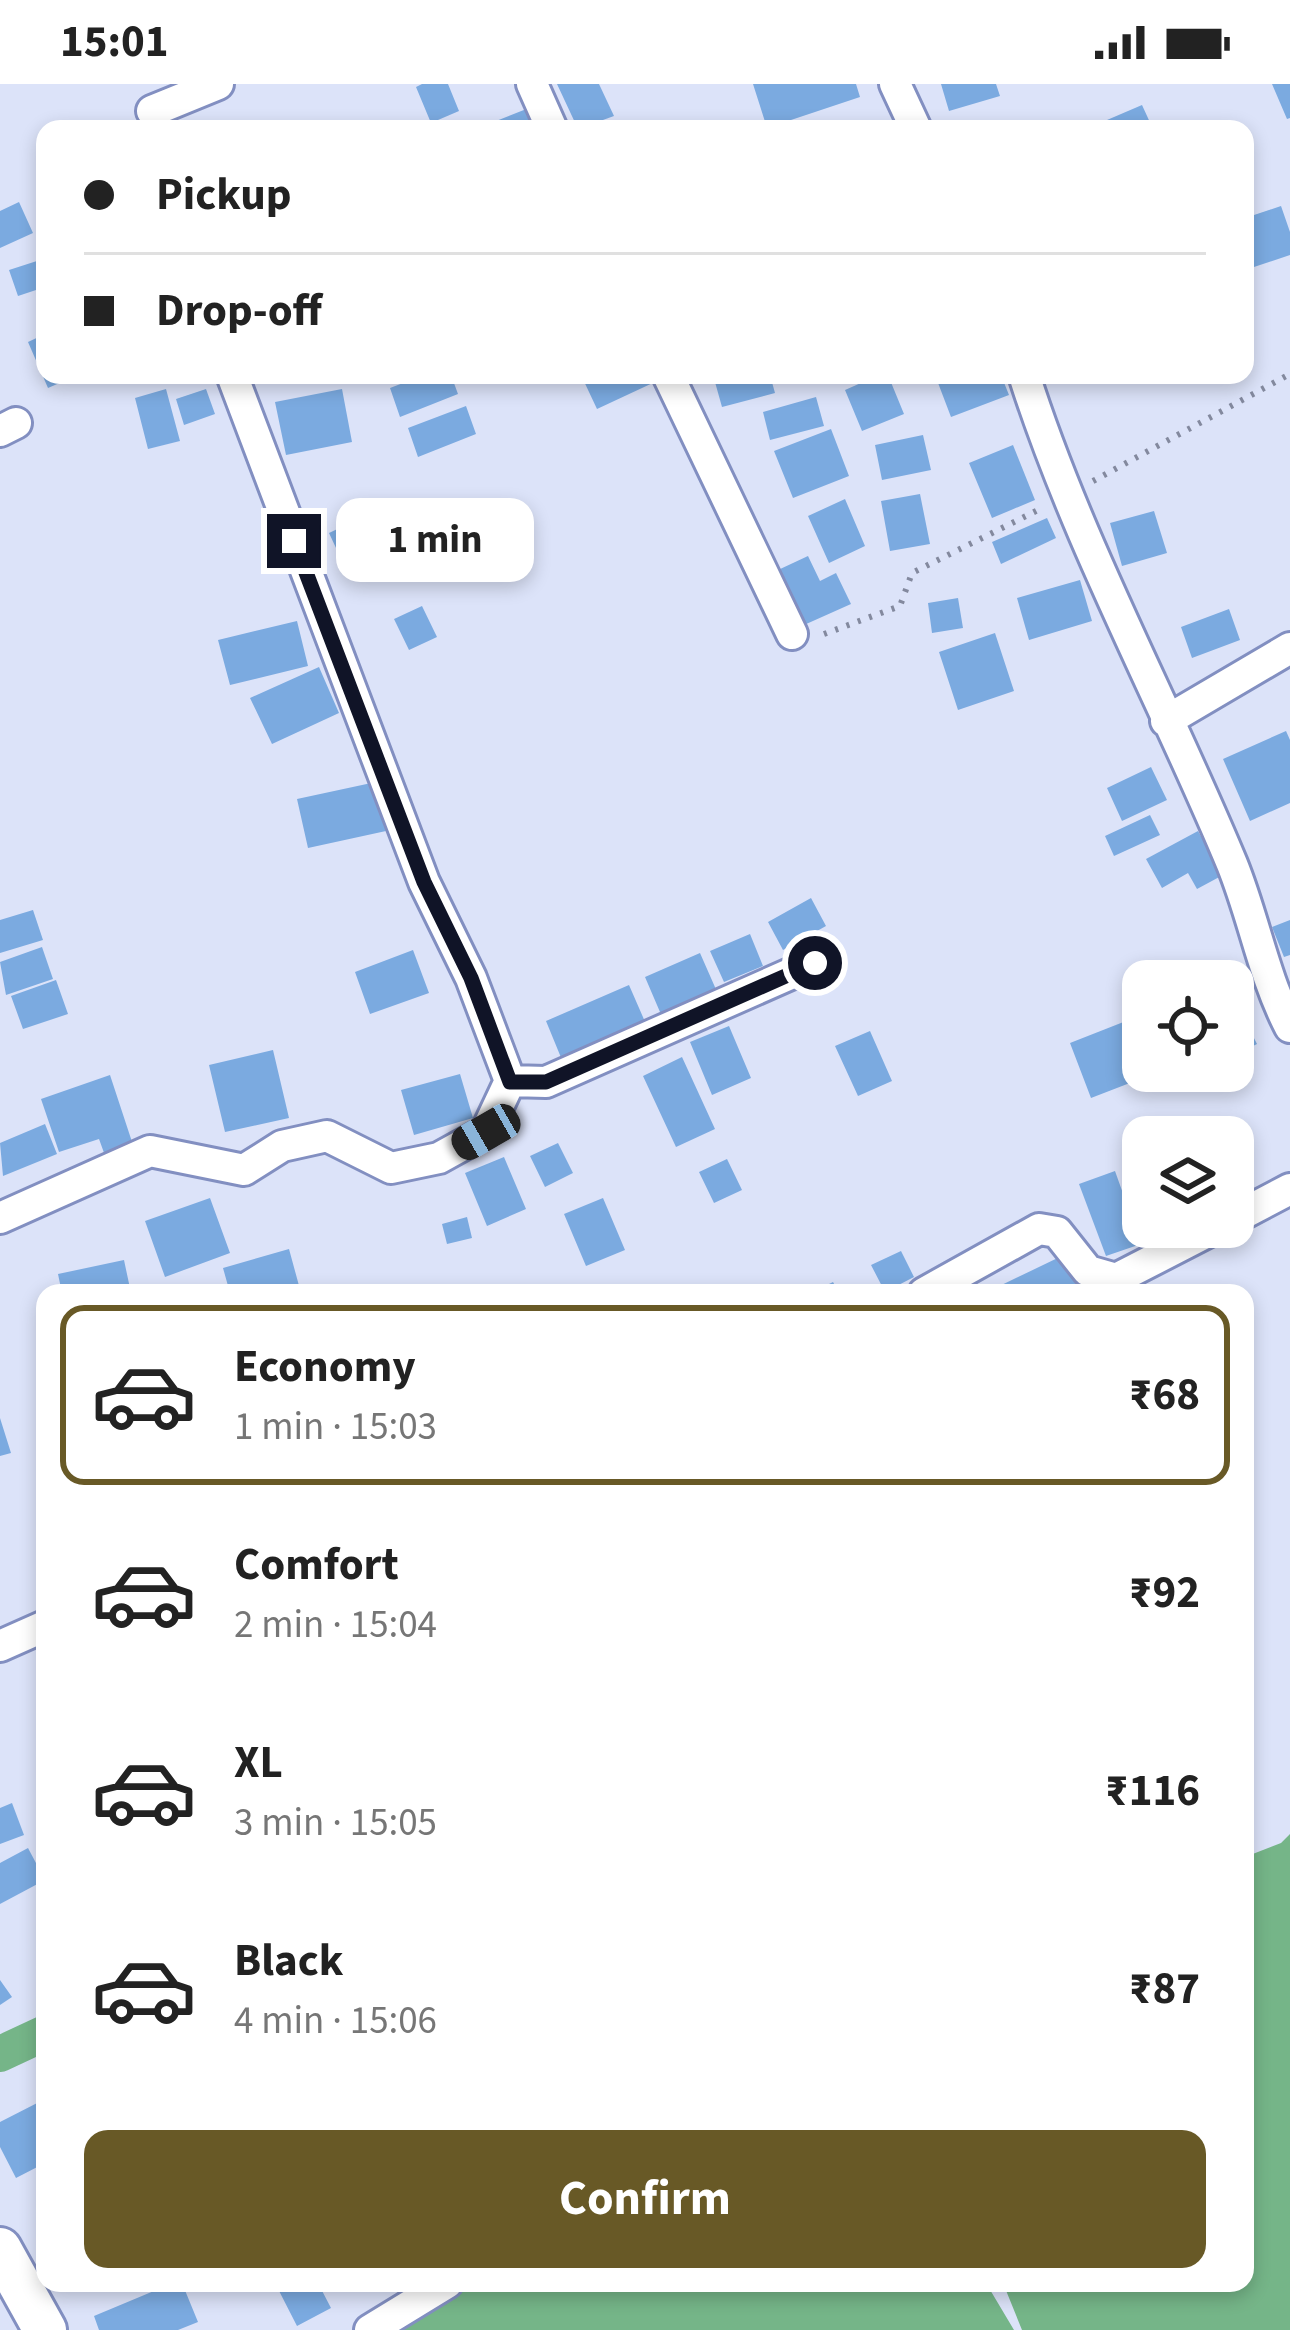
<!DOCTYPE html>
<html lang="en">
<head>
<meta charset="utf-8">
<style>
	:root { --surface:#fff; --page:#f6f6f6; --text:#222; --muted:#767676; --line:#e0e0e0; --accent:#685926 }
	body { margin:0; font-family:"Source Sans 3",sans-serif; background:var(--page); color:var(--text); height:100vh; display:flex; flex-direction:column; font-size:45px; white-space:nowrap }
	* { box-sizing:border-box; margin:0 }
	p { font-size:39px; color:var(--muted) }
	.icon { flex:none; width:66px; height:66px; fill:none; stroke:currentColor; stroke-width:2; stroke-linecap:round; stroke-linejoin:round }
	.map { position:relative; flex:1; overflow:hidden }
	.side { position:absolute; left:36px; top:1200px; width:1218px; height:1008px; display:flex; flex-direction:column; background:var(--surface); border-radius:24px; box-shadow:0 6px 18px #0003 }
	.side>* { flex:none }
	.hud { position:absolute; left:36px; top:36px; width:1218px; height:264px; border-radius:24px; box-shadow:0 6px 18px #0003; display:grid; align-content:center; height:264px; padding:0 48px; background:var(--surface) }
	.fabs { position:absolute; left:1122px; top:876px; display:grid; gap:24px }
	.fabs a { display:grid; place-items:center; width:132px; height:132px; border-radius:24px; background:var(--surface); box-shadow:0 6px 18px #0003; font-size:60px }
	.end { position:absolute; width:54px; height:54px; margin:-27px; border:15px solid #101427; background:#fff; box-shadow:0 0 0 6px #fff }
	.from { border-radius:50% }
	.bubble { position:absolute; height:84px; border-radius:24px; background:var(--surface); box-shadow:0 6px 18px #0003; font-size:39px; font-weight:700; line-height:84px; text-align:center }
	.car { position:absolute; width:36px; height:72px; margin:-36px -18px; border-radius:15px; box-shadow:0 0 9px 3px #0007; background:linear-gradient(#222 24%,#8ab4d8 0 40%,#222 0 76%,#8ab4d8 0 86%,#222 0) }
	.hud b { display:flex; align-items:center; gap:42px; height:114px; font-size:45px }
	.hud b+b { border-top:3px solid var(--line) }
	.hud i { width:30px; height:30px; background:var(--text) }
	ul { padding:21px 0 0; list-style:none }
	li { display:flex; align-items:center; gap:36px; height:180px; margin:0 24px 18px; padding:0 24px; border:6px solid transparent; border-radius:24px }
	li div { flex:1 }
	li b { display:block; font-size:45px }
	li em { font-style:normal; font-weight:700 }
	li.selected { border-color:var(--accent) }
	li>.icon { width:108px; height:108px; stroke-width:1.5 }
	.action { display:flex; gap:24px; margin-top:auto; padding:24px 48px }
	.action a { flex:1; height:138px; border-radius:24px; background:var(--accent); color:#fff; font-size:48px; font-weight:700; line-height:138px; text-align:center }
	.status { display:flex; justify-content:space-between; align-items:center; height:84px; padding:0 60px; background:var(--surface); direction:ltr }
	.status svg { height:33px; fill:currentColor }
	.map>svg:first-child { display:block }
	.water { fill:#75b588 }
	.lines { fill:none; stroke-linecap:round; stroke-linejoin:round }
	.canal { stroke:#75b588; stroke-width:36 }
	.building { fill:#7baae0 }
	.street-casing { stroke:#828fc1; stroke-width:36 }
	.secondary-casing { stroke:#828fc1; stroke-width:48 }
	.path { stroke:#83899e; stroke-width:6; stroke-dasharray:3 9; stroke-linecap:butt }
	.street { stroke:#fff; stroke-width:30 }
	.secondary { stroke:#fff; stroke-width:42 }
	.route { stroke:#101427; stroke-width:15 }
</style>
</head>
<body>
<div class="status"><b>15:01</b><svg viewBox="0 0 49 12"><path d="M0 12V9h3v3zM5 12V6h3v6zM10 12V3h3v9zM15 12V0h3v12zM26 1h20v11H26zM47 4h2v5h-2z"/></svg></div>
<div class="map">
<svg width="1290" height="2246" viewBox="0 0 1290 2246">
	<rect width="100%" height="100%" fill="#dce3f9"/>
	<path class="water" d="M 1290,1750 L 1290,2246 L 1022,2246 L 1003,2199 L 1245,2199 L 1245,1773 L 1281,1759 Z
		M 474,2199 L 986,2199 L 1014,2246 L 390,2246 Z"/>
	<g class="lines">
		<path class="canal" d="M 0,1970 L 45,1949"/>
	</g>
	<path class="building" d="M 422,0 L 448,0 L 459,27 L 431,39 L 416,3 Z
		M 557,0 L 599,0 L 614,32 L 578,45 Z
		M 753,0 L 856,0 L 860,13 L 767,44 Z
		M 941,0 L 996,0 L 1000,12 L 949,27 Z
		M 1272,0 L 1290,0 L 1290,34 L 1287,35 Z
		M 1142,21 L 1153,45 L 1086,45 Z
		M 534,22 L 543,45 L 476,45 Z
		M 19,118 L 33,149 L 0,164 L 0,127 Z
		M 1281,122 L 1290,148 L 1290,171 L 1245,186 L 1245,134 Z
		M 40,176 L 45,203 L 18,212 L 9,186 Z
		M 45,250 L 45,291 L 78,291 L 48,304 L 28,258 Z
		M 424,291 L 451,291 L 458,310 L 400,333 L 390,304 Z
		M 581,291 L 654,291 L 657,297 L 597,325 Z
		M 713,291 L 770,291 L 775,309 L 722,323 Z
		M 879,291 L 888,291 L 904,330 L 862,347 L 845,306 Z
		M 935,291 L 1001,291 L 1009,311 L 951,333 Z
		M 166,305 L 180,357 L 148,365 L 135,314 Z
		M 206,305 L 215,330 L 184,341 L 176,315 Z
		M 342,305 L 352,358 L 286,371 L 275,318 Z
		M 816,313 L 824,342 L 770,356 L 763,328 Z
		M 466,322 L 476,350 L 418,373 L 408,344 Z
		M 831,345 L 849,392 L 793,414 L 774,367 Z
		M 923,351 L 931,386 L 882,396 L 875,361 Z
		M 1013,361 L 1035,416 L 992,434 L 969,379 Z
		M 920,410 L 930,460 L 890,467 L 881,417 Z
		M 845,415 L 865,462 L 829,479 L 808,432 Z
		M 384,423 L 406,469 L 351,496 L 329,449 Z
		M 1154,427 L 1167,469 L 1122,482 L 1110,439 Z
		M 1047,434 L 1056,454 L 1001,480 L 992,458 Z
		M 808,472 L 820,497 L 836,489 L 851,520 L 804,541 L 778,486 Z
		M 1080,496 L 1092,537 L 1029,556 L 1017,514 Z
		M 958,514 L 963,544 L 932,549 L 928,519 Z
		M 422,522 L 437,553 L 409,566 L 394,535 Z
		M 1229,525 L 1240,556 L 1192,574 L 1181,543 Z
		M 297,537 L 308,582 L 230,601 L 218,556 Z
		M 995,549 L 1014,607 L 958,626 L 939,568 Z
		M 319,583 L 339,629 L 272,660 L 250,614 Z
		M 1286,647 L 1290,656 L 1290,719 L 1250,737 L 1223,675 Z
		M 1151,683 L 1167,716 L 1122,737 L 1107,704 Z
		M 376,698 L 386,747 L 308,764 L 297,715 Z
		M 1150,731 L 1160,751 L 1114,772 L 1105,752 Z
		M 1198,747 L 1223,791 L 1197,805 L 1188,789 L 1162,804 L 1146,775 Z
		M 811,814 L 826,842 L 783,866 L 768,838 Z
		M 33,826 L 43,856 L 0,869 L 0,836 Z
		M 1290,836 L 1290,871 L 1284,873 L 1272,843 Z
		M 750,850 L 763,882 L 724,898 L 710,867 Z
		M 42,863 L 53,895 L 6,911 L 0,878 Z
		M 413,866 L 429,909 L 370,930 L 355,888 Z
		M 700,869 L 718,910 L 663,935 L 645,893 Z
		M 56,896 L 68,930 L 23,945 L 11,912 Z
		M 629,901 L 646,940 L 562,976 L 546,937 Z
		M 1233,913 L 1257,960 L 1233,972 Z
		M 1126,937 L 1148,992 L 1091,1014 L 1070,959 Z
		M 729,942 L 751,994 L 712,1011 L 690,958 Z
		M 870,947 L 892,997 L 858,1012 L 835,962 Z
		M 273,966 L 289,1034 L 225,1048 L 209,981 Z
		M 682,973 L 715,1045 L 676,1063 L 643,992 Z
		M 460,990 L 473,1034 L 414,1051 L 401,1006 Z
		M 110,991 L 135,1067 L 107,1077 L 99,1055 L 59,1068 L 41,1015 Z
		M 45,1040 L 57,1070 L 3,1092 L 0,1059 Z
		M 558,1059 L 573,1089 L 545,1103 L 530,1072 Z
		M 504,1073 L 526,1125 L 487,1142 L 465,1089 Z
		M 727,1075 L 742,1106 L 714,1119 L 699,1088 Z
		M 1115,1087 L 1141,1160 L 1106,1172 L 1079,1100 Z
		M 210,1114 L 230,1169 L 165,1193 L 145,1137 Z
		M 603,1114 L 625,1166 L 586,1182 L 564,1130 Z
		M 467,1133 L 472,1154 L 447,1160 L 442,1140 Z
		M 289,1165 L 301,1209 L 230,1209 L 223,1184 Z
		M 901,1167 L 914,1193 L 885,1208 L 871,1181 Z
		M 1068,1169 L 1087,1209 L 985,1209 Z
		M 124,1176 L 131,1209 L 62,1209 L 58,1190 Z
		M 833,1198 L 839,1209 L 811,1209 Z
		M 371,1202 L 372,1209 L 320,1209 L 320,1206 Z
		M 0,1334 L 11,1369 L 0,1372 Z
		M 12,1719 L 24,1751 L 0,1760 L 0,1724 Z
		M 28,1764 L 45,1796 L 0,1820 L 0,1779 Z
		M 0,1896 L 12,1913 L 0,1921 Z
		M 45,2015 L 45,2079 L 16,2094 L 0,2063 L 0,2038 Z
		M 173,2199 L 182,2199 L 198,2238 L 178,2246 L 99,2246 L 94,2232 Z
		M 275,2199 L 318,2199 L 331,2224 L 297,2242 Z"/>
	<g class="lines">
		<defs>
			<path id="street" d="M 532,0 L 552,45
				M 895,0 L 916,45
				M 152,27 L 218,0
				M 668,291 L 792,550
				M 1024,291 C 1078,460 1164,616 1232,780 C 1254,834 1263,891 1290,943
				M 0,347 L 16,339
				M 1166,637 L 1290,564
				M 510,997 L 546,998 L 815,879
				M 0,1134 L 150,1067 L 244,1086 L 282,1062 L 327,1052 L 391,1084 L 439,1074 L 486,1048 L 510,997 L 471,894 L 424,798 L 232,291
				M 1233,1135 L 1290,1105
				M 924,1209 L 1039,1145 L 1057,1148 L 1088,1187 L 1116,1195 L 1217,1143
				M 0,1562 L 45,1542
				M 370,2246 L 447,2199"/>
			<path id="secondary" d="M 0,2165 L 45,2246"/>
		</defs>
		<use href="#street" class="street-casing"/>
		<use href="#secondary" class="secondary-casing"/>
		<path class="path" d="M 1093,397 L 1290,290
			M 824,550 L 900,522 L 912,489 L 1038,426"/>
		<use href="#street" class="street"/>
		<use href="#secondary" class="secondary"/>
	</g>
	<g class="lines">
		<path class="route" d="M 294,457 L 424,798 L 471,894 L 510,998 L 546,998 L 815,879"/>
	</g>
</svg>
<div class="fabs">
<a><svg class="icon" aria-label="locate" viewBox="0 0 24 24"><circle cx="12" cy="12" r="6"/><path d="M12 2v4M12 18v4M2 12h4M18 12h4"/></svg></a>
<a><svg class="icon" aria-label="layers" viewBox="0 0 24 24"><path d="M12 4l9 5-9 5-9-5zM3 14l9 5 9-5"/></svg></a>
</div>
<i class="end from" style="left:815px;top:879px"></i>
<i class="end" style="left:294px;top:457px"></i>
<div class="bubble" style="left:336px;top:414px;width:198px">1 min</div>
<i class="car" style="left:486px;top:1048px;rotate:240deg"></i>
<div class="hud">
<b><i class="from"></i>Pickup</b>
<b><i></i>Drop-off</b>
</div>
<section class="side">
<ul>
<li class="selected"><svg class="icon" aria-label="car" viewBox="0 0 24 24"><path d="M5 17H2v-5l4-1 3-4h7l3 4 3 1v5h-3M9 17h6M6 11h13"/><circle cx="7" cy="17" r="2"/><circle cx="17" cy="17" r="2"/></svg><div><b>Economy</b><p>1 min · 15:03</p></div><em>₹68</em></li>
<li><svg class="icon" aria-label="car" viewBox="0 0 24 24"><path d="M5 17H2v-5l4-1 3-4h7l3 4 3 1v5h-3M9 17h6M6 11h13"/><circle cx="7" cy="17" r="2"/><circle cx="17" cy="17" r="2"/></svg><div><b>Comfort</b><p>2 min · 15:04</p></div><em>₹92</em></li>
<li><svg class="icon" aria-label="car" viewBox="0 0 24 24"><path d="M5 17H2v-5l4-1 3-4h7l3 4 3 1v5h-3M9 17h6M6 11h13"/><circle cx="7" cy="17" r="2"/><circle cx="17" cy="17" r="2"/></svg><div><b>XL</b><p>3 min · 15:05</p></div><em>₹116</em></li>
<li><svg class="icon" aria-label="car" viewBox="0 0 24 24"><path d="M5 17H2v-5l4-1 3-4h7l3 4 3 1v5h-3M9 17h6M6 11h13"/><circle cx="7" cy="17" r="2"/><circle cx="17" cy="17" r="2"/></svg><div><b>Black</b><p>4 min · 15:06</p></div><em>₹87</em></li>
</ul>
<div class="action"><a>Confirm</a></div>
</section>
</div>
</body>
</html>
